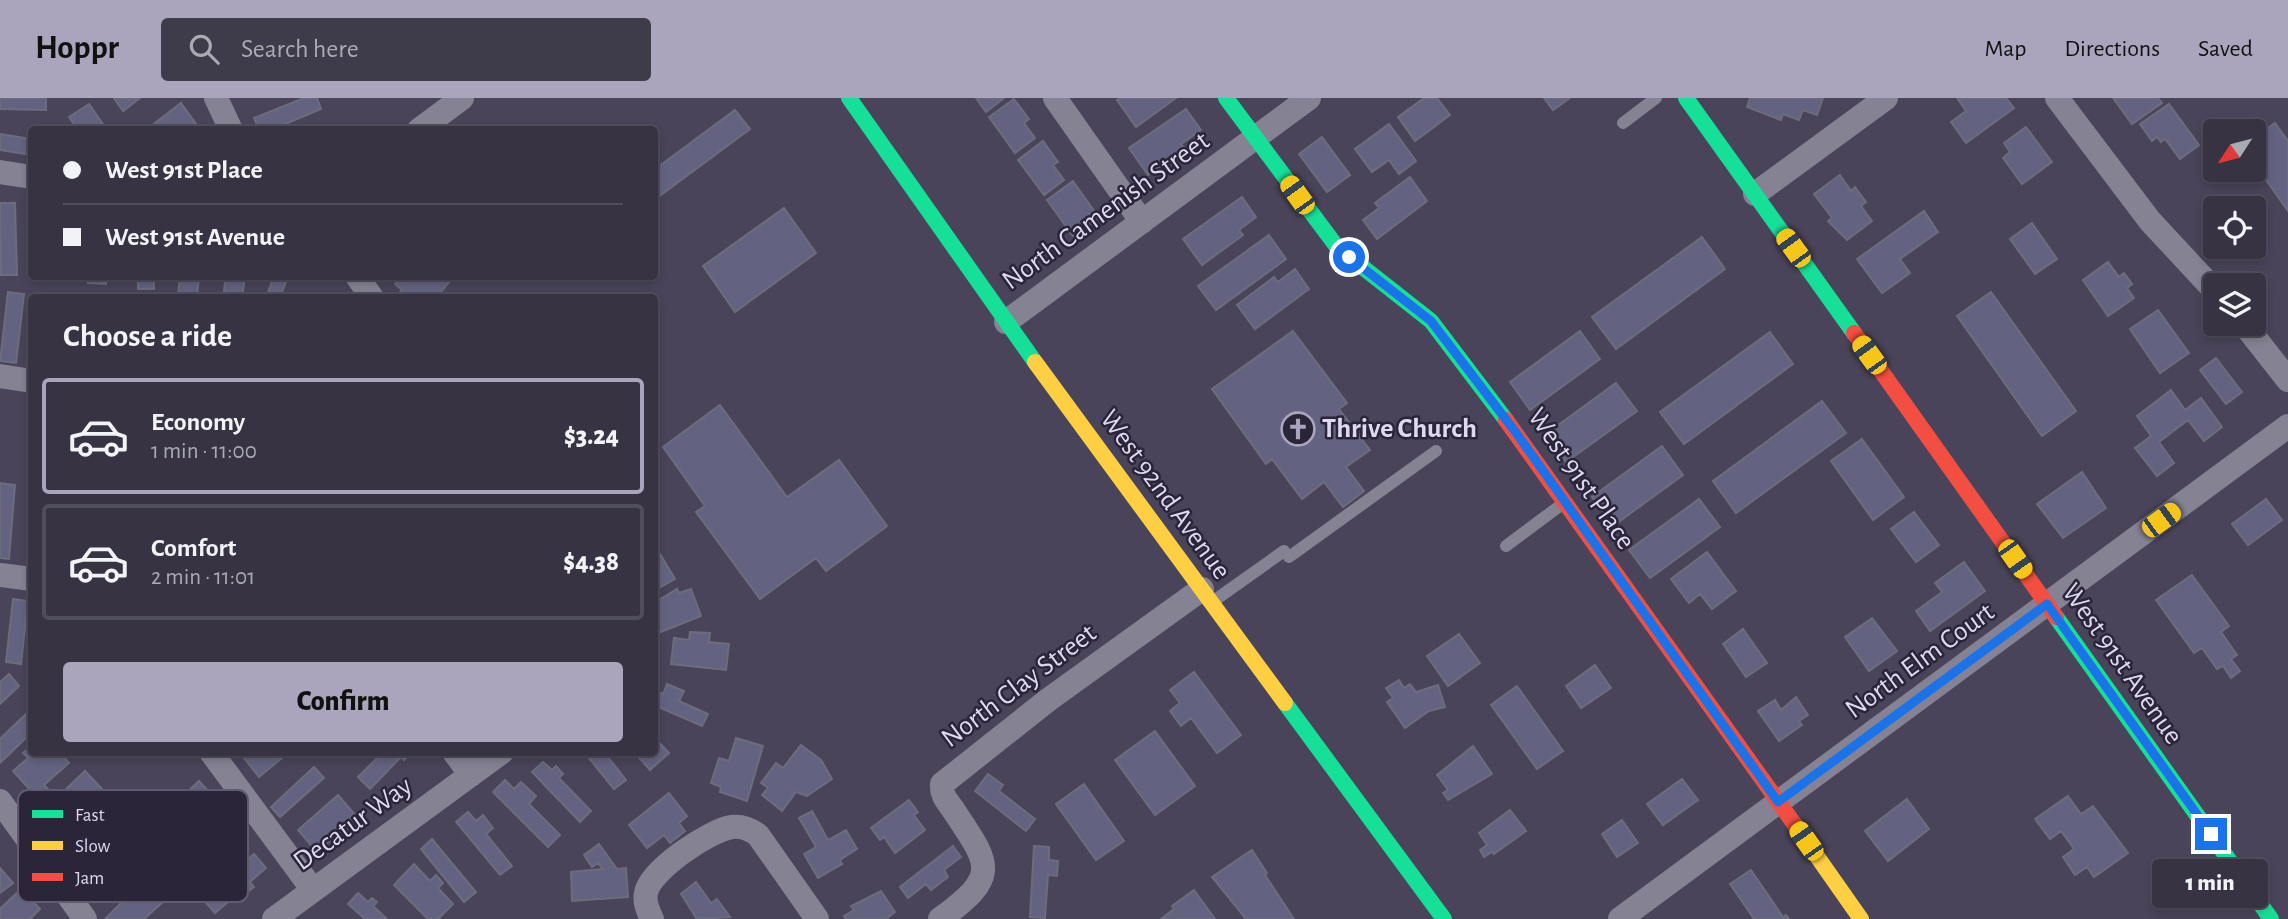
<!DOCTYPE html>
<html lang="en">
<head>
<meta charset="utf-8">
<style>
	:root { --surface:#373343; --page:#3e3b4a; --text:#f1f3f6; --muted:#aaaab2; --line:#514e5c; --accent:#aaa5bc }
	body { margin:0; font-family:"Alegreya Sans",sans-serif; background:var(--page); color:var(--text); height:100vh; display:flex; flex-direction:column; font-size:26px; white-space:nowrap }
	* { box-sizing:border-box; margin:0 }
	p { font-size:23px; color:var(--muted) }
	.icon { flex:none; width:38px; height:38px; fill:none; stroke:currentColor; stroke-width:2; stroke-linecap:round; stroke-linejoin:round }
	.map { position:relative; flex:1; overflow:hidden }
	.panel { position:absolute; left:28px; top:196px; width:630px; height:462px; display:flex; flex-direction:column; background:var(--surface); border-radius:7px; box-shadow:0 4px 10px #0003,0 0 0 2px var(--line) }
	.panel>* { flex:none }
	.hud { position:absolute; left:28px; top:28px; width:630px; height:154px; border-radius:7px; box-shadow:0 4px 10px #0003,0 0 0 2px var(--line); display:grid; align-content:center; height:154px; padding:0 35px; background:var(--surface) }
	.needle { width:46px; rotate:234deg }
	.buttons { position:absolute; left:2203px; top:21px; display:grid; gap:14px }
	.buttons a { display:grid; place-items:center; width:63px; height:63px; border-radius:7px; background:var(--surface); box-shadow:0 4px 10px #0003,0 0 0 2px var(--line); font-size:35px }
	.end { position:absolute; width:32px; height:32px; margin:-16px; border:9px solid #1a73e8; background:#fff; box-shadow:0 0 0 4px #fff }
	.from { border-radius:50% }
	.bubble { position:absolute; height:49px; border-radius:7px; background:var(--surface); box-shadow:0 4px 10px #0003,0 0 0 2px var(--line); font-size:23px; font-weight:800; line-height:49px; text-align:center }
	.car { position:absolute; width:21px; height:42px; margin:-21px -10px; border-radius:9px; box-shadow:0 0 5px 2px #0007; background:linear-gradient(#f5c518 24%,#345 0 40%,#f5c518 0 76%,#345 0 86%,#f5c518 0) }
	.hud b { display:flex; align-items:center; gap:24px; height:66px; font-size:26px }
	.hud b+b { border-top:2px solid var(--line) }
	.hud i { width:18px; height:18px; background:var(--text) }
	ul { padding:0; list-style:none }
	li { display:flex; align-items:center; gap:21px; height:116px; margin:0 14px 10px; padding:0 21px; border:4px solid var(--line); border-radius:7px }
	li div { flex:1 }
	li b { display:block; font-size:26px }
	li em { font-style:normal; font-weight:800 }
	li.selected { border-color:var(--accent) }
	li>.icon { width:63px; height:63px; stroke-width:1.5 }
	h2 { padding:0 35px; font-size:32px; line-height:84px }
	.primary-button { display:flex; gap:14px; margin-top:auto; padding:14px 35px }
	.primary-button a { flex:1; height:80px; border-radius:7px; background:var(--accent); color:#111; font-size:28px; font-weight:800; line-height:80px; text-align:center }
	header { display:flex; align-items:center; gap:42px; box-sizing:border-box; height:98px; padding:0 35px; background:var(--accent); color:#111 }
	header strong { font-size:33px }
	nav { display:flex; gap:38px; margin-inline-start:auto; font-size:24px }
	.search { width:490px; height:63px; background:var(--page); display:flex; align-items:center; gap:18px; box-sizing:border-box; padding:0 24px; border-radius:7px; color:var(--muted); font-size:26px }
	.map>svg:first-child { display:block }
	.building { fill:#636381; stroke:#6c6c7d; stroke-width:2 }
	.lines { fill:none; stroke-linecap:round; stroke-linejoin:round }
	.lane { stroke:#858293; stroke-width:12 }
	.street { stroke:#858293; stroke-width:24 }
	.fast { stroke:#16e098; stroke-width:16 }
	.slow { stroke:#ffcf43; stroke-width:16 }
	.jam { stroke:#f24e42; stroke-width:16 }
	.route { stroke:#1a73e8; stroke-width:9 }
	.labels { text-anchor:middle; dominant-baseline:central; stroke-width:5; stroke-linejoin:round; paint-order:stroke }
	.street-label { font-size:28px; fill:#ded9f1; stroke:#2a2538 }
	.poi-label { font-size:28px; font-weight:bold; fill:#ded9f1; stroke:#2a2538; text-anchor:start }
	.key { fill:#2a2538; stroke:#605b70; stroke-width:2 }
	.key-label { font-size:19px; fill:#ded9f1 }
</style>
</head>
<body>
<header>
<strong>Hoppr</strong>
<div class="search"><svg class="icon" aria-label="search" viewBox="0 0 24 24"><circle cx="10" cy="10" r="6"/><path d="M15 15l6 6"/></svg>Search here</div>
<nav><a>Map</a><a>Directions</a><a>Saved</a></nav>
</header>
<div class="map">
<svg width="2288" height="821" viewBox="0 0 2288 821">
	<rect width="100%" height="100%" fill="#494459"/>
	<path class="building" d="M 0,0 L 46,0 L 46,12 L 0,11 Z
		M 114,0 L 140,0 L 123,13 Z
		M 304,0 L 317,0 L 321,11 L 271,32 L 259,32 L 254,20 Z
		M 976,0 L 1004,0 L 986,14 Z
		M 1120,0 L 1176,0 L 1136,29 L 1117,2 Z
		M 1424,0 L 1437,0 L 1450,17 L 1415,43 L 1398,19 Z
		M 1544,0 L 1570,0 L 1553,12 Z
		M 1750,0 L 1823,0 L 1817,17 L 1803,12 L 1799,22 L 1783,16 L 1781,22 L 1747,9 Z
		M 1957,0 L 2006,0 L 2014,10 L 1966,45 L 1951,24 L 1966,13 Z
		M 2113,0 L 2158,0 L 2162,5 L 2132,26 Z
		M 1014,1 L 1029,21 L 1024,25 L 1035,40 L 1015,55 L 989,19 Z
		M 181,5 L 197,27 L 191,32 L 146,32 Z
		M 89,6 L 107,32 L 78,32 L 69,19 Z
		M 2169,6 L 2199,47 L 2180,61 L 2165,41 L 2161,44 L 2157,39 L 2152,43 L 2140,26 Z
		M 1186,11 L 1201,32 L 1181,46 L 1185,51 L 1148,77 L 1129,50 Z
		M 735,12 L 750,31 L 658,99 L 654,94 L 654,72 Z
		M 2275,25 L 2288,43 L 2288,113 L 2254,65 L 2254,40 Z
		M 1389,26 L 1416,63 L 1399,76 L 1389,62 L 1372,74 L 1355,51 Z
		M 2026,29 L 2052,64 L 2022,86 L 2003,60 L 2010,54 L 2004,45 Z
		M 0,36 L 32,41 L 32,57 L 0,52 Z
		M 1322,39 L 1350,77 L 1327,94 L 1299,56 Z
		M 1043,43 L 1058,64 L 1053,67 L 1064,82 L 1044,97 L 1018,62 Z
		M 1840,77 L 1851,93 L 1855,89 L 1866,104 L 1861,108 L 1872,123 L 1847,142 L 1828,123 L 1832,120 L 1814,96 Z
		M 1410,79 L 1427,103 L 1377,141 L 1363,122 L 1379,110 L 1375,105 Z
		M 1073,83 L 1099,120 L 1073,138 L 1047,102 Z
		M 1242,99 L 1256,119 L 1239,132 L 1243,137 L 1202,167 L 1183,141 Z
		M 0,105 L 15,105 L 17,177 L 1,177 Z
		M 784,110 L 816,155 L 735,214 L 703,168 Z
		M 1924,113 L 1938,134 L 1900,161 L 1910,175 L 1882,195 L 1857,161 Z
		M 2032,125 L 2057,161 L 2035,176 L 2010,141 Z
		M 1269,137 L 1286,161 L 1216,212 L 1198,188 Z
		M 1702,139 L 1725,171 L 1616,251 L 1592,219 Z
		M 2108,164 L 2119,179 L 2124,175 L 2132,186 L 2127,190 L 2134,200 L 2108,218 L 2083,182 Z
		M 1295,171 L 1309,191 L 1255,231 L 1237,207 L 1274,179 L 1278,184 Z
		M 88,178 L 106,178 L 106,186 L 88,185 Z
		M 138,178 L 154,178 L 154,191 L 138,191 Z
		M 180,178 L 199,178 L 197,200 L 178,198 Z
		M 226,178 L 245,178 L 242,200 L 223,200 Z
		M 274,178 L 288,178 L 280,200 L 266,200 Z
		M 402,178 L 454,178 L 436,200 L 395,200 L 402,192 L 395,186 Z
		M 8,194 L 24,196 L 16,265 L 0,263 Z
		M 1991,194 L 2076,313 L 2042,338 L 1957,218 Z
		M 2158,212 L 2189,255 L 2160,275 L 2130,231 Z
		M 1293,233 L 1347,305 L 1339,311 L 1370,352 L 1346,369 L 1364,393 L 1343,409 L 1324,384 L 1302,401 L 1272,361 L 1266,366 L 1212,291 Z
		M 1580,233 L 1600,261 L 1530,312 L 1510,284 Z
		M 1770,234 L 1793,266 L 1684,346 L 1660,314 Z
		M 2216,260 L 2242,294 L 2226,306 L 2200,272 Z
		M 1616,285 L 1637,313 L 1566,364 L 1546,336 Z
		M 2171,292 L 2185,312 L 2201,300 L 2222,329 L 2204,343 L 2188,322 L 2159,344 L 2174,365 L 2157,378 L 2135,350 L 2151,338 L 2137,318 Z
		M 1822,303 L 1846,335 L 1736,415 L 1713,383 Z
		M 27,304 L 32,304 L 32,377 L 27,377 Z
		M 720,307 L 787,399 L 839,362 L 887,428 L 826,473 L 816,460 L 760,501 L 696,414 L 705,408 L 663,349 Z
		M 1862,341 L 1904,399 L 1873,422 L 1831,363 Z
		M 1662,348 L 1683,377 L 1613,428 L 1592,399 Z
		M 2082,374 L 2106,410 L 2063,440 L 2037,406 Z
		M 0,385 L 15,387 L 9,461 L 0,460 Z
		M 1699,401 L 1720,429 L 1650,480 L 1629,452 Z
		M 2266,401 L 2282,422 L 2248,447 L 2232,426 Z
		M 1914,414 L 1939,447 L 1916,464 L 1891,431 Z
		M 1707,454 L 1736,493 L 1712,511 L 1700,496 L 1689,505 L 1671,481 Z
		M 660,456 L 675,481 L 654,493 L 654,459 Z
		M 1964,464 L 1985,493 L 1930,533 L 1916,513 L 1942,494 L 1935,485 Z
		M 2192,477 L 2229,528 L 2221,534 L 2237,557 L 2231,561 L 2240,573 L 2231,580 L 2223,568 L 2217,571 L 2202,550 L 2194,555 L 2156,502 Z
		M 677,491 L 679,495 L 691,491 L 701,518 L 661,534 L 654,517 L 654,505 Z
		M 13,501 L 28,503 L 21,566 L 6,564 Z
		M 1872,520 L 1897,553 L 1869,573 L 1845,539 Z
		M 1743,531 L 1767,565 L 1746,579 L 1723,546 Z
		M 690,534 L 710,535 L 709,544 L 729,546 L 726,572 L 671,566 L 674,540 L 689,542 Z
		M 1459,536 L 1480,565 L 1448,588 L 1427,558 Z
		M 1595,567 L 1611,590 L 1581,610 L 1566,588 Z
		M 1194,574 L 1241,637 L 1217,655 L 1191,620 L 1181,628 L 1170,613 L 1180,605 L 1170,592 Z
		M 9,576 L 19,588 L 0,606 L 0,584 Z
		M 1399,582 L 1404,590 L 1410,586 L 1416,594 L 1438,587 L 1445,609 L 1429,613 L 1405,630 L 1387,604 L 1393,600 L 1386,590 Z
		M 667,586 L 684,593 L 679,603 L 708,616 L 702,628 L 654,607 L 654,592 L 663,596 Z
		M 1517,588 L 1563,653 L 1537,671 L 1491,607 Z
		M 1796,599 L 1808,617 L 1799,623 L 1802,627 L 1779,643 L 1758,613 L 1775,602 L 1781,612 Z
		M 32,610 L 32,634 L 0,665 L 0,641 Z
		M 1155,633 L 1195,688 L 1155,717 L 1115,662 Z
		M 654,639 L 669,655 L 650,672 L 634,654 L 654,654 Z
		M 736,640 L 763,648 L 747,703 L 720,694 L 721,689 L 711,685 L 719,660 L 729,663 Z
		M 32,647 L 32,654 L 60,654 L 69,665 L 44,687 L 52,695 L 42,705 L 13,673 L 28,660 L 23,655 Z
		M 801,647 L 821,662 L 832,681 L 807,698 L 796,694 L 782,713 L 762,697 L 768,690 L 761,685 L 776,665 L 783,670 Z
		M 1473,648 L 1492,676 L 1448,702 L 1443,695 L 1448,692 L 1437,677 Z
		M 250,654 L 289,654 L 259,679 L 244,660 Z
		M 383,654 L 412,654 L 404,662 L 401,659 L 370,691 L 358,679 Z
		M 584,654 L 604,654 L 626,682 L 614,691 Z
		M 543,664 L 552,672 L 556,668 L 563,676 L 559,680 L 591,713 L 580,724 L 532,674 Z
		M 314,669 L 324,680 L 280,719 L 271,709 Z
		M 85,673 L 103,692 L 96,699 L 103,706 L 93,715 L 86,708 L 72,721 L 79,728 L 66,741 L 40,716 Z
		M 988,676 L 1003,687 L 999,693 L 1035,721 L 1026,733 L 975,693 Z
		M 1682,681 L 1698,702 L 1663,727 L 1647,706 Z
		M 505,682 L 514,691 L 521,684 L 536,698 L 529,706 L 560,737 L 548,749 L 493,694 Z
		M 199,683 L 220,706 L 170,752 L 149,729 Z
		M 1084,686 L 1124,743 L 1096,762 L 1056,706 Z
		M 669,695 L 687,718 L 679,725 L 685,733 L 670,745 L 664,737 L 647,750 L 629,727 Z
		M 338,697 L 357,719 L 317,754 L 298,732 Z
		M 2068,698 L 2081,716 L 2093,708 L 2128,755 L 2094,779 L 2087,769 L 2075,777 L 2063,759 L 2074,751 L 2061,733 L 2050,741 L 2035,721 Z
		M 1907,701 L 1929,731 L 1888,763 L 1865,733 Z
		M 909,702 L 918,714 L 914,717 L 925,732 L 895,755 L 884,739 L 880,742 L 871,730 Z
		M 1510,712 L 1526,733 L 1494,756 L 1492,754 L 1484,759 L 1480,752 L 1487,747 L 1479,735 Z
		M 812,713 L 828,742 L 846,732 L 857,751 L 840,762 L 842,766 L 818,780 L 804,756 L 816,749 L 799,720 Z
		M 468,714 L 476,723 L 483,717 L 493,730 L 486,736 L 512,768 L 500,777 L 456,724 Z
		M 1622,722 L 1638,745 L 1617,759 L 1602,736 Z
		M 432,741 L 476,794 L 464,804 L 421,751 Z
		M 599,746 L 617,771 L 626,770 L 628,799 L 572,803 L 571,774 L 603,771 L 598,765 L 592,769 L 584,757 Z
		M 953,748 L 961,759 L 944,772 L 948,779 L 931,792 L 926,786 L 908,800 L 900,789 Z
		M 1034,748 L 1049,749 L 1049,762 L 1058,763 L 1057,778 L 1048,777 L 1045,820 L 1030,819 Z
		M 1252,752 L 1267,775 L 1265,777 L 1294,821 L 1246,821 L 1212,779 Z
		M 254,756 L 266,770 L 250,784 L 254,789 L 249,793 L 245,789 L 215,815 L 203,801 Z
		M 414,766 L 430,783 L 436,777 L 443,785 L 438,790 L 453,806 L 438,821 L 428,821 L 394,787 Z
		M 0,770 L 13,785 L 0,795 Z
		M 1751,772 L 1783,819 L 1786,817 L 1789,821 L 1754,821 L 1730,786 Z
		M 152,774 L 172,796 L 144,821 L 105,821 Z
		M 696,784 L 711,805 L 717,801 L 730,819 L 697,821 L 681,796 Z
		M 21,791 L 40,811 L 30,821 L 0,821 L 0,811 Z
		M 1194,792 L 1215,821 L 1161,821 L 1174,811 L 1172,808 Z
		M 881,793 L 895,814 L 886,821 L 846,821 L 844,818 L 854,812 L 851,808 Z
		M 358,795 L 368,804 L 372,800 L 377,804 L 373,808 L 387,821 L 365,821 L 348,806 Z"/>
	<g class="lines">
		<path class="lane" d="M 1623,25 L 1656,0
			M 1506,448 L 1565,404
			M 1289,459 L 1436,353
			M 1215,502 L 1284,453"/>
		<path class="street" d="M 216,0 L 231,32
			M 1055,0 L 1142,124
			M 2057,0 L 2150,123 L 2216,194
			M 419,32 L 462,0
			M 0,74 L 32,79
			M 1755,96 L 1886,0
			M 357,178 L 372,200
			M 1006,224 L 1309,0
			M 2244,226 L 2288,282
			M 0,278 L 32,283
			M 0,477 L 32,481
			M 211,654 L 313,792
			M 454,654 L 471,677
			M 0,703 L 85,821
			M 274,821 L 502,654
			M 652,821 C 648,813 644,804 646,795 C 650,772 710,732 732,729 C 742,728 750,731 758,737 L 817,821
			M 940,821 C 1001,777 990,767 952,710 C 946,702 941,696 942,686 L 1048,602 L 1202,491
			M 1620,821 L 2288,328"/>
		<path class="fast" d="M 849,0 L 1035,264
			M 1226,0 L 1337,149 L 1431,223 L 1506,322
			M 1686,0 L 1854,235
			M 2056,519 L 2271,821
			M 1285,605 L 1444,821"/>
		<path class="slow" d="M 1035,264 L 1285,605
			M 1795,727 L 1861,821"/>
		<path class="jam" d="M 1854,235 L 2056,519
			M 1506,322 L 1795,727"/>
	</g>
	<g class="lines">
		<path class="route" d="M 1349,159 L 1431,223 L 1517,336 L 1778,704 L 2047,506 L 2211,736"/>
	</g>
	<defs>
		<symbol id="church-ring" viewBox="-11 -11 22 22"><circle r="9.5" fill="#2a2538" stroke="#aaa5bc" stroke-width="1.5"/><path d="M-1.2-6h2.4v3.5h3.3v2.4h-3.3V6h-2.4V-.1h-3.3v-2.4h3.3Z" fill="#aaa5bc"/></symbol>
	</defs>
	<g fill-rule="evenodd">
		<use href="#church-ring" x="1279" y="312" width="38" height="38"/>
	</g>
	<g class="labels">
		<g class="street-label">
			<text transform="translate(1106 113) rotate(-36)">North Camenish Street</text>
			<text transform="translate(1581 381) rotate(55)">West 91st Place</text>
			<text transform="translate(1165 397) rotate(54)">West 92nd Avenue</text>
			<text transform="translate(1920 563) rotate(-36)">North Elm Court</text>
			<text transform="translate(2122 566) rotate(55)">West 91st Avenue</text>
			<text transform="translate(1019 588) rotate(-37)">North Clay Street</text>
			<text transform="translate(353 726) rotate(-36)">Decatur Way</text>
		</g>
		<g class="poi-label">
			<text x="1322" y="331">Thrive Church</text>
		</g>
	</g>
	<rect x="18" y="692" width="230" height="112" rx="10" class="key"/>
	<rect x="32" y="712" width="31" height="8" fill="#16e098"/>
	<rect x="32" y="743" width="31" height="9" fill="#ffcf43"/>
	<rect x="32" y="775" width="31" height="8" fill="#f24e42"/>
	<g class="key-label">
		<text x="75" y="723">Fast</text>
		<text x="75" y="754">Slow</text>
		<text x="75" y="786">Jam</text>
	</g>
</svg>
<div class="buttons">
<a><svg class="needle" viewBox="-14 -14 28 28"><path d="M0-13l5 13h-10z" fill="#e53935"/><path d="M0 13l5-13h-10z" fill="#aaaab2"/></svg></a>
<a><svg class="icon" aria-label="locate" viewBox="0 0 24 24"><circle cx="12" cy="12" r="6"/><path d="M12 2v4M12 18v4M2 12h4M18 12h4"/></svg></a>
<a><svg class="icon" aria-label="layers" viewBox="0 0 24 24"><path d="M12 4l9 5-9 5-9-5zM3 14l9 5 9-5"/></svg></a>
</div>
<i class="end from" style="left:1349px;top:159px"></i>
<i class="end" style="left:2211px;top:736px"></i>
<div class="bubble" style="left:2152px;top:761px;width:116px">1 min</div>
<i class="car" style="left:1297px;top:97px;rotate:324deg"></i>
<i class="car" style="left:1793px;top:150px;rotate:324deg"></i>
<i class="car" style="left:1869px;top:257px;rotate:324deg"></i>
<i class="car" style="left:2161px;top:422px;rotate:54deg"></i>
<i class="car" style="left:2015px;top:461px;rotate:145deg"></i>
<i class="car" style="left:1806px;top:743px;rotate:325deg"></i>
<div class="hud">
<b><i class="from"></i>West 91st Place</b>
<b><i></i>West 91st Avenue</b>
</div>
<section class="panel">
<h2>Choose a ride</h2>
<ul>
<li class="selected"><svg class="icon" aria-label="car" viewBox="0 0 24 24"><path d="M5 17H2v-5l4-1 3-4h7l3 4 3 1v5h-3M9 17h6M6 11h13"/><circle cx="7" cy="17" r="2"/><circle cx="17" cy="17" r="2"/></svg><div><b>Economy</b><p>1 min · 11:00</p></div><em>$3.24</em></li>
<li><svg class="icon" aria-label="car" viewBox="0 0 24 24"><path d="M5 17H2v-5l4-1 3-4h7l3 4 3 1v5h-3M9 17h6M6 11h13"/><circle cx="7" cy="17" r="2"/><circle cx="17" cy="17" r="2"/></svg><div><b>Comfort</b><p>2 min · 11:01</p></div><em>$4.38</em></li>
</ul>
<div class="primary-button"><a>Confirm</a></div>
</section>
</div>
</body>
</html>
